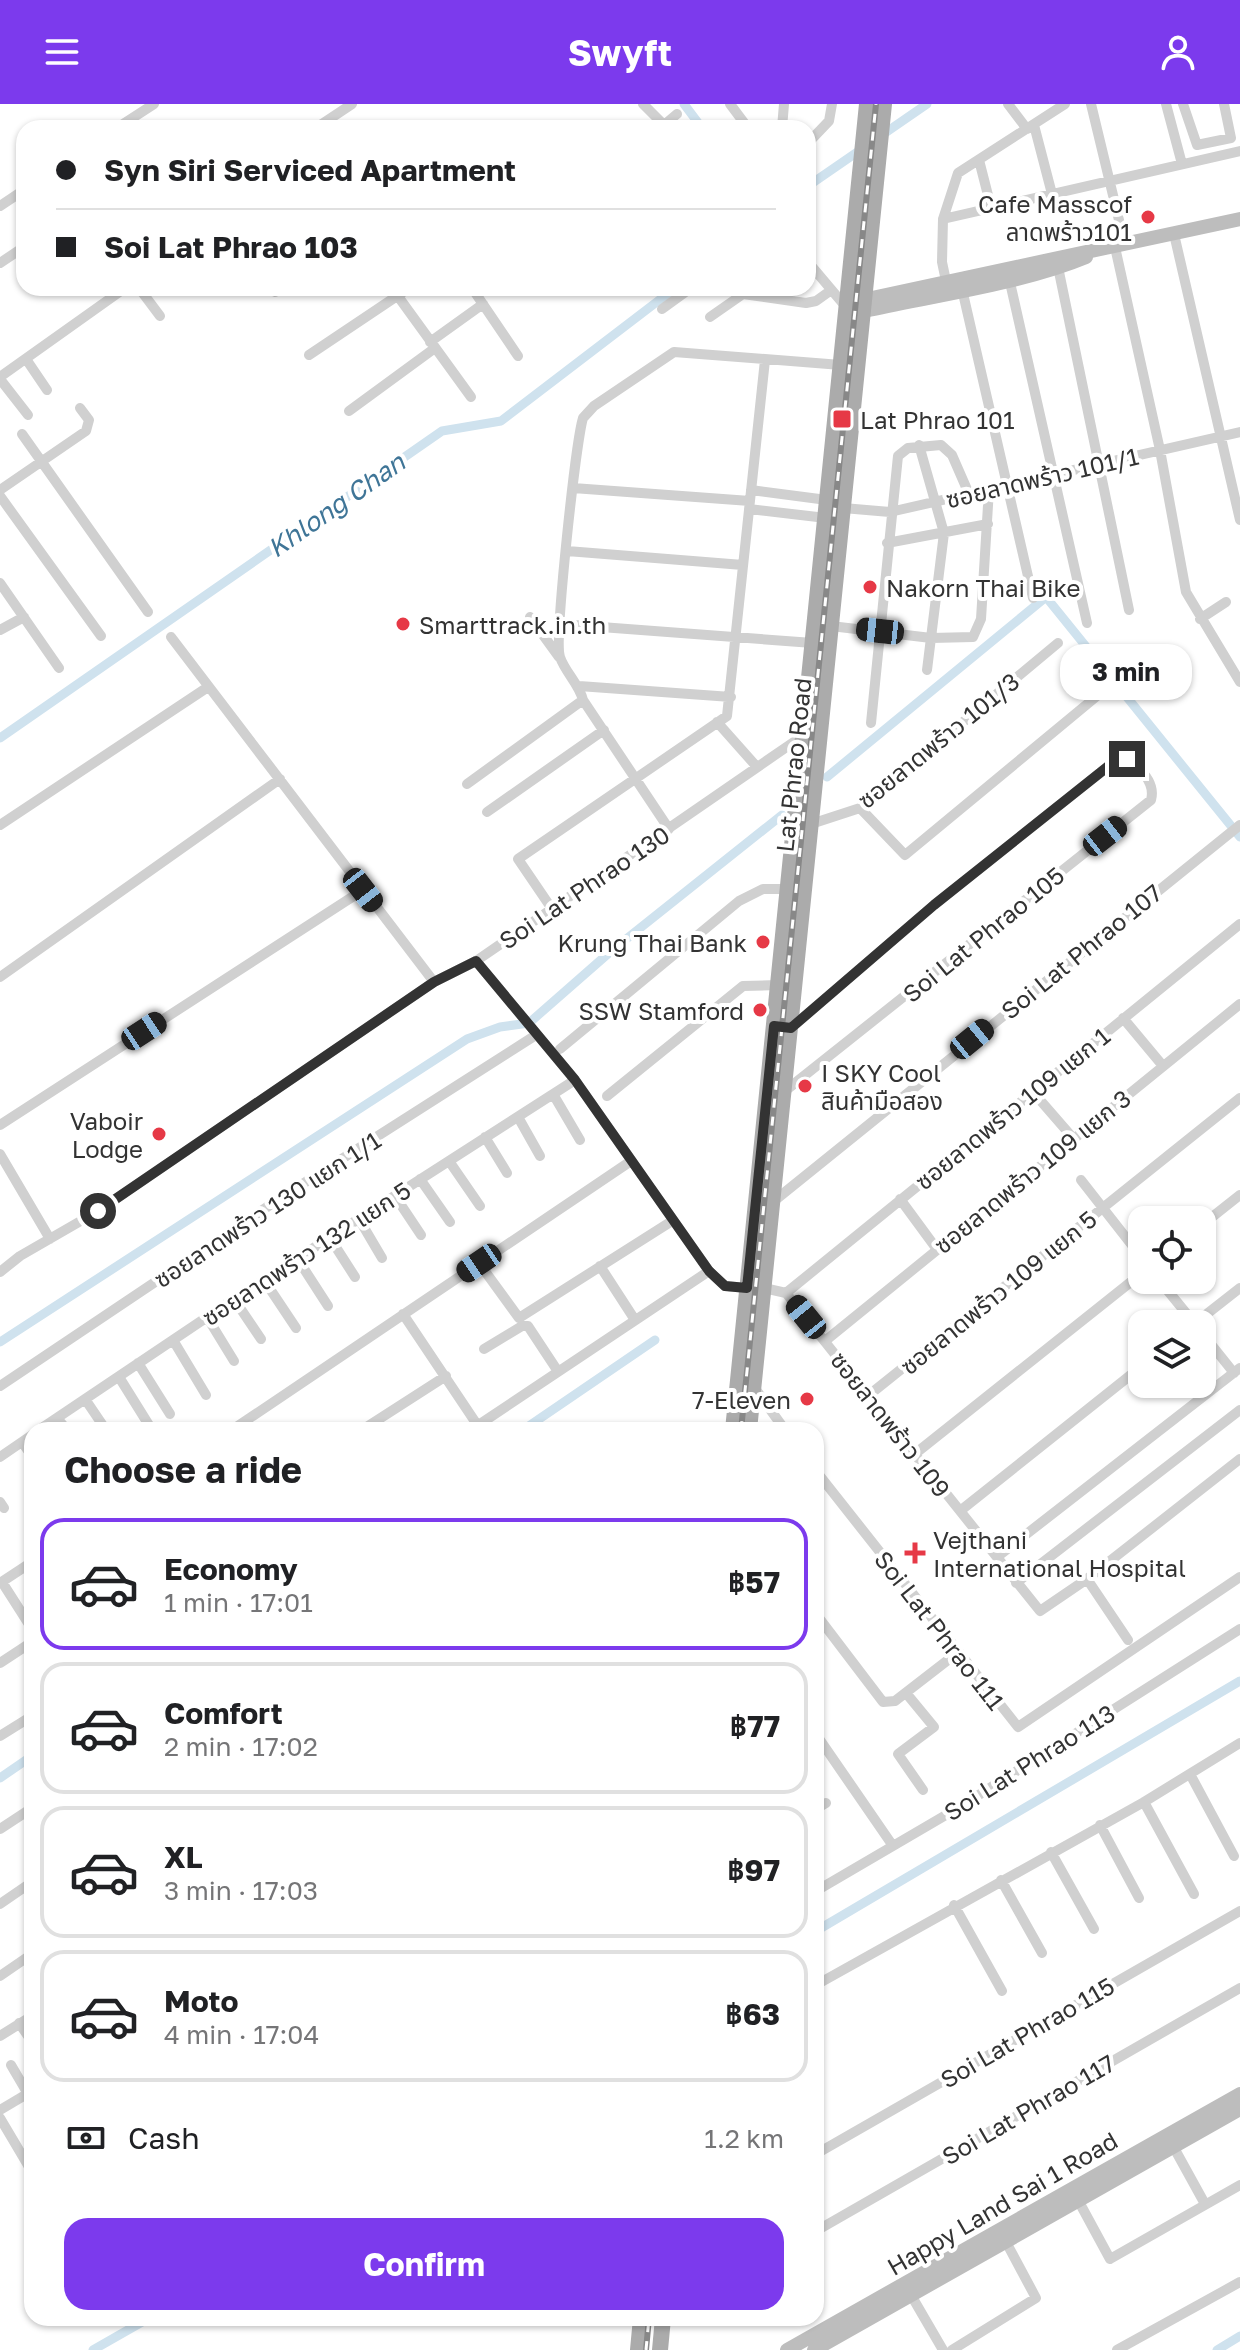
<!DOCTYPE html>
<html lang="en">
<head>
<meta charset="utf-8">
<style>
	:root { --surface:#fff; --page:#f6f6f6; --text:#202124; --muted:#757577; --line:#e0e0e0; --accent:#7c3aed }
	body { margin:0; font-family:"Golos Text","Noto Sans Thai",sans-serif; background:var(--page); color:var(--text); height:100vh; display:flex; flex-direction:column; font-size:30px; white-space:nowrap }
	* { box-sizing:border-box; margin:0 }
	p { font-size:26px; color:var(--muted) }
	.icon { flex:none; width:44px; height:44px; fill:none; stroke:currentColor; stroke-width:2; stroke-linecap:round; stroke-linejoin:round }
	.map { position:relative; flex:1; overflow:hidden }
	.drawer { position:absolute; left:24px; top:1318px; width:800px; height:904px; display:flex; flex-direction:column; background:var(--surface); border-radius:24px; box-shadow:0 2px 6px #0004 }
	.drawer>* { flex:none }
	.top-card { position:absolute; left:16px; top:16px; width:800px; height:176px; border-radius:24px; box-shadow:0 2px 6px #0004; display:grid; align-content:center; height:176px; padding:0 40px; background:var(--surface) }
	.controls { position:absolute; left:1128px; top:1102px; display:grid; gap:16px }
	.controls a { display:grid; place-items:center; width:88px; height:88px; border-radius:16px; background:var(--surface); box-shadow:0 2px 6px #0004; font-size:40px }
	.end { position:absolute; width:36px; height:36px; margin:-18px; border:10px solid #333; background:#fff; box-shadow:0 0 0 4px #fff }
	.from { border-radius:50% }
	.bubble { position:absolute; height:56px; border-radius:24px; background:var(--surface); box-shadow:0 2px 6px #0004; font-size:26px; font-weight:700; line-height:56px; text-align:center }
	.car { position:absolute; width:24px; height:48px; margin:-24px -12px; border-radius:10px; box-shadow:0 0 6px 2px #0007; background:linear-gradient(#222 24%,#8ab4d8 0 40%,#222 0 76%,#8ab4d8 0 86%,#222 0) }
	.top-card b { display:flex; align-items:center; gap:28px; height:76px; font-size:30px }
	.top-card b+b { border-top:2px solid var(--line) }
	.top-card i { width:20px; height:20px; background:var(--text) }
	ul { padding:0; list-style:none }
	li { display:flex; align-items:center; gap:24px; height:132px; margin:0 16px 12px; padding:0 24px; border:4px solid var(--line); border-radius:24px }
	li div { flex:1 }
	li b { display:block; font-size:30px }
	li em { font-style:normal; font-weight:700 }
	li.on { border-color:var(--accent) }
	li>.icon { width:72px; height:72px; stroke-width:1.5 }
	h2 { padding:0 40px; font-size:36px; line-height:96px }
	.pay { display:flex; align-items:center; gap:20px; height:88px; padding:0 40px; font-size:30px }
	.pay p { margin-inline-start:auto }
	.action { display:flex; gap:16px; margin-top:auto; padding:16px 40px }
	.action a { flex:1; height:92px; border-radius:24px; background:var(--accent); color:#fff; font-size:32px; font-weight:700; line-height:92px; text-align:center }
	header { display:flex; justify-content:space-between; align-items:center; height:104px; padding:0 40px; background:var(--accent); color:#fff; font-size:36px; font-weight:700 }
	.map>svg:first-child { display:block }
	.lines { fill:none; stroke-linecap:round; stroke-linejoin:round }
	.canal { stroke:#cfe2ee; stroke-width:9 }
	.street { stroke:#d0d0d0; stroke-width:10 }
	.secondary { stroke:#bdbdbd; stroke-width:14 }
	.primary { stroke:#ababab; stroke-width:16 }
	.rail-casing { stroke:#888; stroke-width:6 }
	.rail { stroke:#fff; stroke-width:3; stroke-dasharray:9; stroke-linecap:butt }
	.route { stroke:#333; stroke-width:10 }
	.poi-dot { fill:#e63946; stroke:#fff; stroke-width:3 }
	.labels { text-anchor:middle; dominant-baseline:central; stroke-width:8; stroke-linejoin:round; paint-order:stroke }
	.poi-label { font-size:24px; fill:#333; stroke:#fff; text-anchor:end }
	.street-label { font-size:24px; fill:#333; stroke:#fff }
	.water-label { font-size:26px; font-style:italic; fill:#3f7597; stroke:#fff }
</style>
</head>
<body>
<header><svg class="icon" aria-label="menu" viewBox="0 0 24 24"><path d="M4 6h16M4 12h16M4 18h16"/></svg>Swyft<svg class="icon" aria-label="person" viewBox="0 0 24 24"><circle cx="12" cy="8" r="4"/><path d="M4 21q1-7 8-7t8 7"/></svg></header>
<div class="map">
<svg width="1240" height="2246" viewBox="0 0 1240 2246">
	<rect width="100%" height="100%" fill="#fff"/>
	<g class="lines">
		<path class="canal" d="M 684,0 L 702,24
			M 808,82 L 927,0
			M 0,634 L 442,327 L 501,317 L 675,184
			M 827,673 L 1046,493 L 1240,733
			M 0,1238 L 467,935 L 500,923 L 529,919 L 610,848 L 782,711
			M 523,1326 L 655,1236
			M 0,1674 L 32,1652
			M 816,1827 L 1240,1577
			M 93,2246 L 149,2214
			M 1217,2246 L 1240,2232"/>
		<path class="street" d="M 643,0 L 664,21 L 677,10
			M 730,0 L 748,24
			M 1008,0 L 1027,25
			M 1091,0 L 1125,141
			M 1166,0 L 1182,60
			M 1183,0 L 1197,41 L 1231,34 L 1224,0
			M 1034,21 L 1052,90
			M 117,24 L 154,0
			M 316,24 L 352,0
			M 782,24 L 784,0
			M 808,39 L 829,17 L 832,0
			M 979,56 L 991,103
			M 0,102 L 24,86
			M 943,115 L 1240,47
			M 1174,130 L 1240,416
			M 1115,143 L 1160,346 L 1186,488 L 1240,578
			M 808,158 L 846,203
			M 0,159 L 24,143
			M 1058,163 L 1129,506
			M 1009,174 L 1087,519
			M 946,177 L 942,158 L 943,115 L 958,69 L 1065,0
			M 139,184 L 160,212
			M 392,184 L 471,293
			M 472,184 L 518,252
			M 751,184 L 743,190 L 806,199 L 816,197 L 830,187
			M 962,185 L 1033,494
			M 275,188 L 280,184
			M 662,205 L 691,184
			M 710,213 L 743,190
			M 430,238 L 483,200
			M 309,251 L 409,184
			M 26,255 L 47,286
			M 0,273 L 125,184
			M 0,275 L 28,311
			M 349,307 L 435,244
			M 22,330 L 148,508
			M 919,341 L 944,429 L 927,566
			M 573,384 L 750,397
			M 0,386 L 86,327 L 89,316 L 80,304
			M 751,386 L 827,396
			M 0,392 L 101,532
			M 843,404 L 890,408 L 1240,328
			M 749,405 L 826,414
			M 887,439 L 988,420
			M 567,447 L 743,461
			M 0,479 L 59,564
			M 530,513 L 559,553
			M 1200,515 L 1226,498
			M 561,520 L 813,539
			M 831,522 L 931,534 L 973,533 L 981,515 L 989,385
			M 0,526 L 24,513
			M 171,533 L 434,878
			M 579,582 L 731,593
			M 717,618 L 757,663
			M 871,619 L 898,352 L 908,344 L 941,341 L 952,351 L 969,390
			M 467,680 L 583,596
			M 860,704 L 905,751 L 1103,587
			M 487,708 L 604,626
			M 811,720 L 860,704 L 1058,539
			M 0,721 L 208,583
			M 669,725 L 583,596 C 579,580 565,568 560,553 C 554,536 576,337 583,314 L 594,302 L 674,248 L 841,261
			M 552,805 L 518,755 L 727,612 L 765,256
			M 476,857 L 575,976 L 709,1167 L 725,1182 L 747,1184
			M 0,873 L 280,675
			M 1123,914 L 1163,962
			M 560,945 L 739,797 L 763,785 L 788,785
			M 785,987 L 1151,696 C 1156,678 1140,664 1127,655 L 1111,660 L 934,801 L 791,924
			M 1033,988 L 1073,1034
			M 553,990 L 580,1036
			M 607,992 L 743,882 L 778,881
			M 518,1013 L 540,1052
			M 0,1021 L 363,786
			M 485,1033 L 507,1069
			M 0,1050 L 50,1135
			M 449,1057 L 480,1102
			M 420,1075 L 450,1118
			M 1081,1076 L 1142,1154
			M 395,1092 L 421,1131
			M 900,1095 L 936,1144
			M 774,1097 L 1240,721
			M 359,1115 L 382,1154
			M 1202,1121 L 1240,1091
			M 330,1134 L 355,1173
			M 297,1154 L 328,1202
			M 479,1159 L 519,1214 L 672,1117
			M 600,1162 L 635,1216
			M 0,1168 L 20,1152 L 98,1107 L 434,878 L 476,857 L 804,631
			M 264,1176 L 296,1224
			M 1159,1176 L 1195,1220
			M 764,1184 L 786,1189 L 1040,1507 L 1087,1475 L 1240,1355
			M 786,1189 L 1240,820
			M 234,1195 L 261,1235
			M 403,1210 L 478,1322
			M 207,1213 L 234,1257
			M 1194,1220 L 1240,1184
			M 1202,1229 L 1234,1269
			M 173,1236 L 206,1291
			M 825,1237 L 1240,900
			M 484,1245 L 522,1222 L 528,1222 L 557,1266
			M 138,1259 L 170,1310
			M 119,1273 L 152,1326
			M 0,1282 L 279,1095 L 536,931
			M 754,1283 L 785,1326
			M 869,1291 L 1240,994
			M 85,1295 L 106,1326
			M 57,1314 L 67,1326
			M 39,1326 L 234,1195 L 575,976
			M 232,1326 L 631,1057
			M 362,1326 L 446,1272
			M 471,1326 L 709,1167
			M 22,1338 L 32,1352
			M 916,1349 L 1142,1169
			M 0,1353 L 32,1331
			M 816,1367 L 1018,1623 L 1240,1473
			M 0,1398 L 4,1404
			M 960,1407 L 1142,1262
			M 997,1453 L 1240,1264
			M 1087,1475 L 1128,1536
			M 2,1478 L 32,1525
			M 0,1479 L 32,1458
			M 1016,1479 L 1240,1306
			M 816,1510 L 883,1598 L 895,1597 L 957,1549
			M 0,1559 L 32,1538
			M 906,1589 L 934,1623 L 898,1650 L 923,1686
			M 0,1632 L 32,1612
			M 820,1636 L 893,1742
			M 1190,1670 L 1234,1752
			M 1144,1698 L 1194,1790
			M 816,1705 L 826,1699
			M 1100,1721 L 1139,1794
			M 0,1725 L 32,1704
			M 1051,1748 L 1094,1825
			M 1001,1776 L 1042,1849
			M 816,1787 L 963,1701 L 1240,1525
			M 0,1800 L 32,1778
			M 954,1801 L 1002,1887
			M 0,1872 L 32,1850
			M 816,1881 L 1144,1698 L 1240,1639
			M 19,1919 L 28,1932
			M 0,1932 L 32,1912
			M 11,1961 L 28,1990
			M 0,2006 L 32,1987
			M 0,2014 L 32,2068
			M 1173,2042 L 1205,2100
			M 816,2050 L 1240,1807
			M 1078,2096 L 1110,2155 L 1240,2081
			M 816,2127 L 1240,1884
			M 911,2191 L 943,2246
			M 401,2214 L 402,2215
			M 952,2246 L 1036,2194 L 1006,2138
			M 1117,2246 L 1240,2178"/>
		<path class="secondary" d="M 858,197 L 1240,115
			M 854,205 L 864,207 C 932,192 1024,179 1086,153
			M 787,2246 L 1240,1990
			M 814,2246 L 1240,2005"/>
		<path class="primary" d="M 733,1326 L 867,0
			M 749,1326 L 884,0
			M 638,2246 L 641,2214
			M 660,2246 L 663,2214"/>
		<defs>
			<path id="rail" d="M 741,1326 L 876,0
				M 646,2246 L 649,2214"/>
		</defs>
		<use href="#rail" class="rail-casing"/>
		<use href="#rail" class="rail"/>
	</g>
	<g class="lines">
		<path class="route" d="M 98,1107 L 434,878 L 476,857 L 575,976 L 709,1167 L 725,1182 L 747,1184 L 774,922 L 791,924 L 934,801 L 1111,660 L 1127,655"/>
	</g>
	<g class="poi-dot">
		<circle cx="1148" cy="113" r="8"/>
		<rect x="832" y="305" width="20" height="20" rx="4"/>
		<circle cx="870" cy="483" r="8"/>
		<circle cx="403" cy="520" r="8"/>
		<circle cx="763" cy="838" r="8"/>
		<circle cx="760" cy="906" r="8"/>
		<circle cx="805" cy="982" r="8"/>
		<circle cx="159" cy="1030" r="8"/>
		<circle cx="807" cy="1295" r="8"/>
		<path d="M911 1437h8v8h8v8h-8v8h-8v-8h-8v-8h8z"/>
	</g>
	<g class="labels">
		<g class="poi-label">
			<text x="1132" y="99">Cafe Masscof<tspan x="1132" dy="28">ลาดพร้าว101</tspan></text>
			<text x="860" y="315" text-anchor="start">Lat Phrao 101</text>
			<text x="886" y="483" text-anchor="start">Nakorn Thai Bike</text>
			<text x="419" y="520" text-anchor="start">Smarttrack.in.th</text>
			<text x="747" y="838">Krung Thai Bank</text>
			<text x="744" y="906">SSW Stamford</text>
			<text x="821" y="968" text-anchor="start">I SKY Cool<tspan x="821" dy="28">สินค้ามือสอง</tspan></text>
			<text x="143" y="1016">Vaboir<tspan x="143" dy="28">Lodge</tspan></text>
			<text x="791" y="1295">7-Eleven</text>
			<text x="933" y="1435" text-anchor="start">Vejthani<tspan x="933" dy="28">International Hospital</tspan></text>
		</g>
		<g class="street-label">
			<text transform="translate(1042 373) rotate(-13)">ซอยลาดพร้าว 101/1</text>
			<text transform="translate(938 636) rotate(-39)">ซอยลาดพร้าว 101/3</text>
			<text transform="translate(793 661) rotate(-84)">Lat Phrao Road</text>
			<text transform="translate(584 783) rotate(-34)">Soi Lat Phrao 130</text>
			<text transform="translate(983 830) rotate(-39)">Soi Lat Phrao 105</text>
			<text transform="translate(1081 847) rotate(-39)">Soi Lat Phrao 107</text>
			<text transform="translate(1012 1004) rotate(-39)">ซอยลาดพร้าว 109 แยก 1</text>
			<text transform="translate(1032 1067) rotate(-39)">ซอยลาดพร้าว 109 แยก 3</text>
			<text transform="translate(267 1105) rotate(-33)">ซอยลาดพร้าว 130 แยก 1/1</text>
			<text transform="translate(306 1149) rotate(-33)">ซอยลาดพร้าว 132 แยก 5</text>
			<text transform="translate(998 1188) rotate(-39)">ซอยลาดพร้าว 109 แยก 5</text>
			<text transform="translate(891 1320) rotate(52)">ซอยลาดพร้าว 109</text>
			<text transform="translate(940 1526) rotate(52)">Soi Lat Phrao 111</text>
			<text transform="translate(1029 1658) rotate(-32)">Soi Lat Phrao 113</text>
			<text transform="translate(1027 1928) rotate(-30)">Soi Lat Phrao 115</text>
			<text transform="translate(1028 2005) rotate(-30)">Soi Lat Phrao 117</text>
			<text transform="translate(1002 2099) rotate(-30)">Happy Land Sai 1 Road</text>
		</g>
		<g class="water-label">
			<text transform="translate(336 401) rotate(-35)">Khlong Chan</text>
		</g>
	</g>
</svg>
<div class="controls">
<a><svg class="icon" aria-label="locate" viewBox="0 0 24 24"><circle cx="12" cy="12" r="6"/><path d="M12 2v4M12 18v4M2 12h4M18 12h4"/></svg></a>
<a><svg class="icon" aria-label="layers" viewBox="0 0 24 24"><path d="M12 4l9 5-9 5-9-5zM3 14l9 5 9-5"/></svg></a>
</div>
<i class="end from" style="left:98px;top:1107px"></i>
<i class="end" style="left:1127px;top:655px"></i>
<div class="bubble" style="left:1060px;top:540px;width:132px">3 min</div>
<i class="car" style="left:880px;top:527px;rotate:276deg"></i>
<i class="car" style="left:1105px;top:732px;rotate:52deg"></i>
<i class="car" style="left:363px;top:786px;rotate:142deg"></i>
<i class="car" style="left:144px;top:927px;rotate:57deg"></i>
<i class="car" style="left:972px;top:935px;rotate:51deg"></i>
<i class="car" style="left:479px;top:1159px;rotate:236deg"></i>
<i class="car" style="left:806px;top:1213px;rotate:321deg"></i>
<div class="top-card">
<b><i class="from"></i>Syn Siri Serviced Apartment</b>
<b><i></i>Soi Lat Phrao 103</b>
</div>
<section class="drawer">
<h2>Choose a ride</h2>
<ul>
<li class="on"><svg class="icon" aria-label="car" viewBox="0 0 24 24"><path d="M5 17H2v-5l4-1 3-4h7l3 4 3 1v5h-3M9 17h6M6 11h13"/><circle cx="7" cy="17" r="2"/><circle cx="17" cy="17" r="2"/></svg><div><b>Economy</b><p>1 min · 17:01</p></div><em>฿57</em></li>
<li><svg class="icon" aria-label="car" viewBox="0 0 24 24"><path d="M5 17H2v-5l4-1 3-4h7l3 4 3 1v5h-3M9 17h6M6 11h13"/><circle cx="7" cy="17" r="2"/><circle cx="17" cy="17" r="2"/></svg><div><b>Comfort</b><p>2 min · 17:02</p></div><em>฿77</em></li>
<li><svg class="icon" aria-label="car" viewBox="0 0 24 24"><path d="M5 17H2v-5l4-1 3-4h7l3 4 3 1v5h-3M9 17h6M6 11h13"/><circle cx="7" cy="17" r="2"/><circle cx="17" cy="17" r="2"/></svg><div><b>XL</b><p>3 min · 17:03</p></div><em>฿97</em></li>
<li><svg class="icon" aria-label="car" viewBox="0 0 24 24"><path d="M5 17H2v-5l4-1 3-4h7l3 4 3 1v5h-3M9 17h6M6 11h13"/><circle cx="7" cy="17" r="2"/><circle cx="17" cy="17" r="2"/></svg><div><b>Moto</b><p>4 min · 17:04</p></div><em>฿63</em></li>
</ul>
<div class="pay"><svg class="icon" aria-label="cash" viewBox="0 0 24 24"><path d="M3 7h18v10H3z"/><circle cx="12" cy="12" r="2"/></svg>Cash<p>1.2 km</p></div>
<div class="action"><a>Confirm</a></div>
</section>
</div>
</body>
</html>
